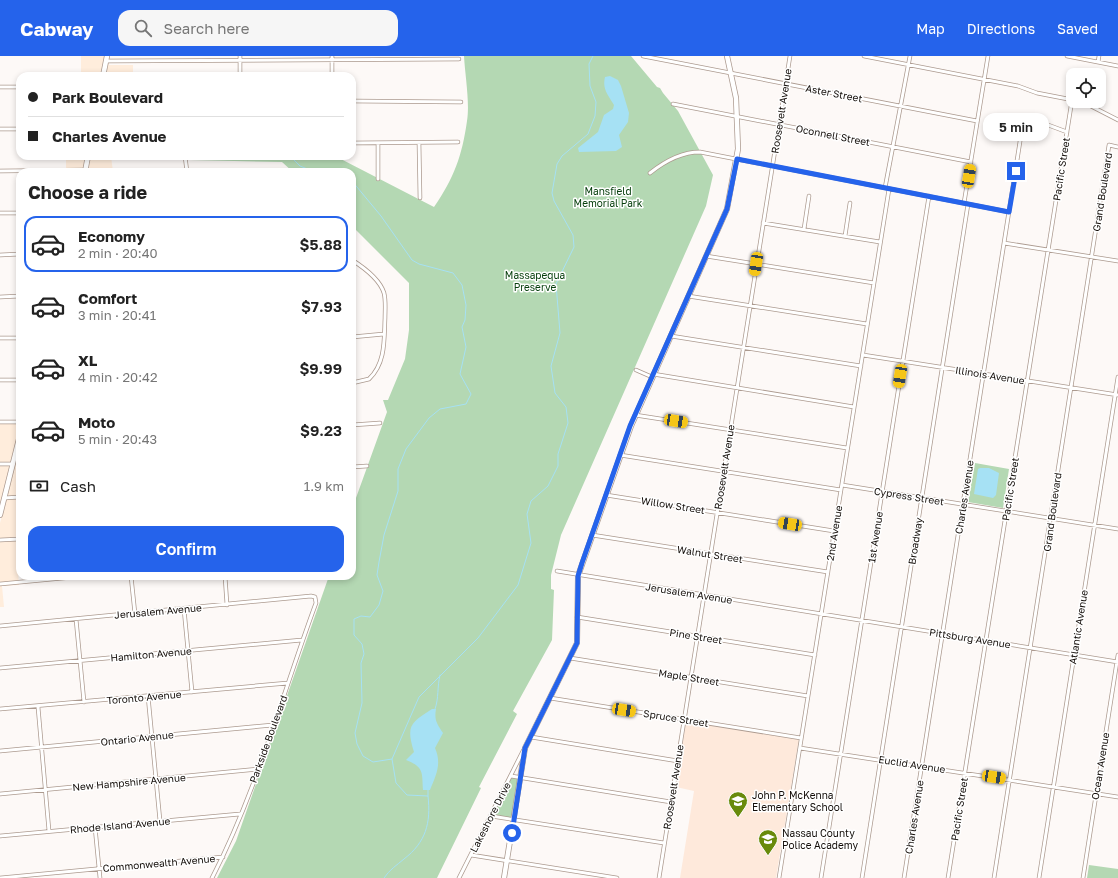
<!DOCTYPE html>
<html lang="en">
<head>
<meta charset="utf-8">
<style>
	:root { --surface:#fff; --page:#f6f6f6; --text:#222; --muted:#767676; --line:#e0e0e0; --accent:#2563eb }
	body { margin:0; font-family:"Golos Text",sans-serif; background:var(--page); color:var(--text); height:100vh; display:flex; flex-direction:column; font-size:15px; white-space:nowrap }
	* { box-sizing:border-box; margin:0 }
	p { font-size:13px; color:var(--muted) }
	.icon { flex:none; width:22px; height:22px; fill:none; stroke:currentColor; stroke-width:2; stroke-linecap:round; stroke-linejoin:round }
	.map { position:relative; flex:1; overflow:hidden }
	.details { position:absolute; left:16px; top:112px; width:340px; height:412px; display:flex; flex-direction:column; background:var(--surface); border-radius:12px; box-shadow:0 2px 6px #0003 }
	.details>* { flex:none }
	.guide { position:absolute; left:16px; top:16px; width:340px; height:88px; border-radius:12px; box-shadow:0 2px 6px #0003; display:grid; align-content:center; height:88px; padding:0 12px; background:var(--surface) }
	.tools { position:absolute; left:1066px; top:12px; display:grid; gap:8px }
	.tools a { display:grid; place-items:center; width:40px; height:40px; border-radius:8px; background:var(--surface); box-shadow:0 2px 6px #0003; font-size:20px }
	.end { position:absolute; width:18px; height:18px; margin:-9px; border:5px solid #2563eb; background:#fff; box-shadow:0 0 0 2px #fff }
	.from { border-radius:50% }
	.bubble { position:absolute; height:28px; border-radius:12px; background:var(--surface); box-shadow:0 2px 6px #0003; font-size:13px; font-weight:600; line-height:28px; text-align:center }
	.car { position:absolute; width:12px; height:24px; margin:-12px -6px; border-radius:5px; box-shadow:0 0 3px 1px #0007; background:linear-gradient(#f5c518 24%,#345 0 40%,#f5c518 0 76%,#345 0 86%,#f5c518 0) }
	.guide b { display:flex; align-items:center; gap:14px; height:38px; font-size:15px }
	.guide b+b { border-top:1px solid var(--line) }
	.guide i { width:10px; height:10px; background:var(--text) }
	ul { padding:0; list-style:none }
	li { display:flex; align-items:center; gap:12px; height:56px; margin:0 8px 6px; padding:0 4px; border:2px solid transparent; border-radius:12px }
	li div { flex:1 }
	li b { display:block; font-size:15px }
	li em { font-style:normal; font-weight:600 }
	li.on { border-color:var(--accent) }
	li>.icon { width:36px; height:36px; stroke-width:1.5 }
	h2 { padding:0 12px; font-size:18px; line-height:48px }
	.pay { display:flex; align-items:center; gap:10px; height:44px; padding:0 12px; font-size:15px }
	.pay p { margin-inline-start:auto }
	.button { display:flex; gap:8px; margin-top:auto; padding:8px 12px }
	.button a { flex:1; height:46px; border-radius:12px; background:var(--accent); color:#fff; font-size:16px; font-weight:600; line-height:46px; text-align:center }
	header { display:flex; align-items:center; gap:24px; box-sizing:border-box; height:56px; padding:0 20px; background:var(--accent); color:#fff }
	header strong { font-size:19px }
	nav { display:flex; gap:22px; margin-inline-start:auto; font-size:14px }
	.search { width:280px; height:36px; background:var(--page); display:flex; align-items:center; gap:10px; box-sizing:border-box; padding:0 14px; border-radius:12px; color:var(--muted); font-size:15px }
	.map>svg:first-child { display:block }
	.commercial { fill:#ffeddc }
	.built { fill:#fee9db }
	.green { fill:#b4d8b3 }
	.water { fill:#a6e1f4 }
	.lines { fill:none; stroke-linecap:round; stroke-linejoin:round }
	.stream { stroke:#a6e1f4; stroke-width:1 }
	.street-casing { stroke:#ac9a8f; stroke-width:4.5 }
	.secondary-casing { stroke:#ac9a8f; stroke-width:6 }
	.street { stroke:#fff; stroke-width:3 }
	.secondary { stroke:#fff; stroke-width:4.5 }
	.route { stroke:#2563eb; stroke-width:5 }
	.labels { text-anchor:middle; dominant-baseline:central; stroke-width:3; stroke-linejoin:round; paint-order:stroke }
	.street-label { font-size:10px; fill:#130d09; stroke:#fff }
	.park-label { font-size:10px; fill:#08400e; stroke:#fff }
	.poi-label { font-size:10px; fill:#130d09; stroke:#fff; text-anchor:start }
</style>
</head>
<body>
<header>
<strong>Cabway</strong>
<div class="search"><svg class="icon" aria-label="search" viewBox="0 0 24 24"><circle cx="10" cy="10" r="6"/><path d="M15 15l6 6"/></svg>Search here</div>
<nav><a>Map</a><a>Directions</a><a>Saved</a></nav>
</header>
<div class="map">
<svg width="1118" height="822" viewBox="0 0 1118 822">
	<rect width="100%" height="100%" fill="#fdf9f7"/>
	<path class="commercial" d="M 81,0 L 110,0 L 109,9 L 133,9 L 133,20 L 81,20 Z
		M 66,100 L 111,100 L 113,116 L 61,116 L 61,113 L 66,113 Z
		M 20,367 L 20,486 L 16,486 L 19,529 L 2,530 L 4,551 L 0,551 L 0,467 L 5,448 L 0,448 L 0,368 Z"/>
	<path class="built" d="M 686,666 L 799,683 L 776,822 L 680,822 L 694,735 L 676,731 Z"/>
	<path class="green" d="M 464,0 L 631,0 L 657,31 L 660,32 L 663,37 L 678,55 L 713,119 L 706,150 L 561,479 L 551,519 L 551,533 L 554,534 L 552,584 L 513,655 L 517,658 L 479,731 L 481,732 L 437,822 L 217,822 L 236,785 L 329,520 L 352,520 L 352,453 L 387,356 L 383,344 L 388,344 L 405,303 L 409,274 L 409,227 L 352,170 L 352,116 L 293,116 L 282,106 L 190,104 L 190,100 L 335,100 L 434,151 C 454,122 462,100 467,65 C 470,47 465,19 464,0 Z
		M 975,407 L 1009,413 L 1003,452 L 968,446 Z
		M 511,720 L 520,722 L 514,763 L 491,760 Z
		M 1089,809 L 1118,813 L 1118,822 L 1087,822 Z"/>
	<path class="water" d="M 610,20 L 618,24 L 621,30 L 629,57 L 628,66 L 619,79 L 622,91 L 616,95 L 579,96 L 578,92 L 598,76 L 604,59 L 613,53 L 614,49 C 608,39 602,33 605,21 Z
		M 980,412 L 989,412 L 999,417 L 996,439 L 993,442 L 974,438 L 978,413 Z
		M 432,653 L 436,653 C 434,664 437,668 443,677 L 435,692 C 442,708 436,719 430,734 L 423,734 C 422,716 424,711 406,704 L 414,696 C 406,670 410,667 432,653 Z"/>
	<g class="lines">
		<path class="stream" d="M 290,100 L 300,110 L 315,116
			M 333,116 L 336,116
			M 352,125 L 381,160 L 412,204 L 419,208 L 453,217 L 462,229 L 466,249 L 465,264 L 462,271 L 466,291 L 460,318 L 471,338 L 466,348 L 440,353 L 429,362 L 406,393 L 398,413 L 398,435 L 384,479 L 379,506 L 377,519 L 383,535 L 379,549 L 370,561 L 361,560 L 354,563 L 354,579 L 362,588 L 364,598 L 361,607 L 362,647 L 355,677 L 357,688 L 363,700 L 373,706 L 392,703
			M 435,653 C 439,642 437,631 440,619
			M 428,740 L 428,733
			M 384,822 C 389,814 397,809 404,803 C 426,786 431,767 428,740 L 407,739 L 396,727 L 392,703 L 419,641 L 478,582 L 518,529 L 531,487 L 527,458 L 531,445 L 548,430 L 558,410 L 558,398 L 568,367 L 566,351 L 555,337 L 551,310 L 560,277 L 556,228 L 574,191 L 573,179 L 554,145 L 552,137 L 557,108 L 562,100 L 588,78 L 595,60 L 596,46 L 590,30 L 589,8 L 593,0"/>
		<defs>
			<path id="street" d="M 240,0 L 240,20
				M 332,0 L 332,20
				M 643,0 L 977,65
				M 864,0 L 1018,30 L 1037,37 L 1073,44
				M 1067,0 L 1118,10
				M 106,5 L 459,3
				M 1098,6 L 1099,0
				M 0,31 L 20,31
				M 352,45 L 461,46
				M 1078,45 L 1085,47 L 1118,64
				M 673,48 L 971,106
				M 0,73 L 20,73
				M 352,87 L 458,86
				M 378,87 L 378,123
				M 419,87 L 420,142
				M 185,100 L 187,116
				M 0,115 L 86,114
				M 650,117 C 665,105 681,96 700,96 L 1009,156
				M 885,132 L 910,0
				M 964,147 L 988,0
				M 0,157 L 20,157
				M 763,167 L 880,186
				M 804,173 L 809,140
				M 845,180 L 850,147
				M 1004,187 L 1118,205
				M 0,199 L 20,198
				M 706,200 L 874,227
				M 352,204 C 363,211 380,224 384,237 C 386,245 385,254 385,262 C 384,283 386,307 369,323 L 352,327
				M 688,240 L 867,268
				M 0,241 L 20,240
				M 671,280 L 861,310
				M 352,281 L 384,278
				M 0,282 L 20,282
				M 863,299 L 1118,339
				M 636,314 L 652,321
				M 653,318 L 854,351
				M 0,324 L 20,324
				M 635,359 L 847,392
				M 0,366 L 20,366
				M 352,369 L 380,367
				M 620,399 L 841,434
				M 0,408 L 13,408
				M 352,411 L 367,410
				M 842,429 L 1118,473
				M 606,439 L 834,475
				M 4,442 L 20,441
				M 592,479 L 828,516
				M 0,484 L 20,483
				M 557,515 L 1118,606
				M 131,520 L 135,558
				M 225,520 L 227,549
				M 0,528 L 84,520
				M 184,553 L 192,636
				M 577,561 L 815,599
				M 76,563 L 84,646
				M 0,570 L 311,540 L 315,541 L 316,547 C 282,639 257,735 212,822
				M 570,602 L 808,640
				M 0,612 L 302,584
				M 148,640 L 160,765
				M 550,642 L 801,682
				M 38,651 L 49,775
				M 0,653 L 288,627
				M 531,681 L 678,705
				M 800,692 L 1118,741
				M 0,695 L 273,669
				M 511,720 L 671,746
				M 0,738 L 258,713
				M 491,760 L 664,787
				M 95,771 L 100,822
				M 0,780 L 240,758
				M 471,799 L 617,822
				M 0,822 L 223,801
				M 459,822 L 523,695
				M 659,822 L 790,0
				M 779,822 L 889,133
				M 821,822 L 929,140
				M 862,822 L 968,148
				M 904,822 L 1024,60 L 1067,76
				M 948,822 L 1072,44
				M 994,822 L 1109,89 L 1118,91
				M 1039,822 L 1118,321
				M 1083,822 L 1118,599"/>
			<path id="secondary" d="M 103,20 L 107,0
				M 85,116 L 88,100
				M 0,459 L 20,379
				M 504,822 L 525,692 L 577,587 L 578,520 L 631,370 L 727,153 L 738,93 L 736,42 L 727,0"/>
		</defs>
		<use href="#street" class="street-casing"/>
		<use href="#secondary" class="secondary-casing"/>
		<use href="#street" class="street"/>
		<use href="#secondary" class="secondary"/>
	</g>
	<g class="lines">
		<path class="route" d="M 512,777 L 525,692 L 577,587 L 578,520 L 582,507 L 630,370 L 727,153 L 737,103 L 1009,156 L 1016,115"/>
	</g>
	<defs>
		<symbol id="school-pin" viewBox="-11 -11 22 30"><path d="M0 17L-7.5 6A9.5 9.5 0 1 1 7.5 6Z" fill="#688a0b" stroke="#fff"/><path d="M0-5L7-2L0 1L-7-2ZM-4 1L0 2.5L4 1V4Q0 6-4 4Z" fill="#fff"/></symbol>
	</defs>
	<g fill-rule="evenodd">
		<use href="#school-pin" x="727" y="734" width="22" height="30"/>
		<use href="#school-pin" x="757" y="772" width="22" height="30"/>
	</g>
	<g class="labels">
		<g class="street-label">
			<text transform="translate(834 37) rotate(11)">Aster Street</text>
			<text transform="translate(781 55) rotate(-81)">Roosevelt Avenue</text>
			<text transform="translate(833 79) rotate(11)">Oconnell Street</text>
			<text transform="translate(1061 113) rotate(-81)">Pacific Street</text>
			<text transform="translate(1102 136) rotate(-81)">Grand Boulevard</text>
			<text transform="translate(990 319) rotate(9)">Illinois Avenue</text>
			<text transform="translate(724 411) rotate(-81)">Roosevelt Avenue</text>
			<text transform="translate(1010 433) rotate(-81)">Pacific Street</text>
			<text transform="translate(909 440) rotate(9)">Cypress Street</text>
			<text transform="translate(964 441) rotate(-81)">Charles Avenue</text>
			<text transform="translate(673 449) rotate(9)">Willow Street</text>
			<text transform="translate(1052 456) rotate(-82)">Grand Boulevard</text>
			<text transform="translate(834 477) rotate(-81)">2nd Avenue</text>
			<text transform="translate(875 481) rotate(-81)">1st Avenue</text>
			<text transform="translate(915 485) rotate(-81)">Broadway</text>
			<text transform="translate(710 498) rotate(9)">Walnut Street</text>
			<text transform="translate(689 537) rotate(9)">Jerusalem Avenue</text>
			<text transform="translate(158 555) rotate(-5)">Jerusalem Avenue</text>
			<text transform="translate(1078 571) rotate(-81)">Atlantic Avenue</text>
			<text transform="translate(696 580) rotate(9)">Pine Street</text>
			<text transform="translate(970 582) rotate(9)">Pittsburg Avenue</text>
			<text transform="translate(151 598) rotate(-5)">Hamilton Avenue</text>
			<text transform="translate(689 621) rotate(9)">Maple Street</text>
			<text transform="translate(144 641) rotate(-5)">Toronto Avenue</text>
			<text transform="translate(676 662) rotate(9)">Spruce Street</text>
			<text transform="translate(137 682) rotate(-6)">Ontario Avenue</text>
			<text transform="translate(268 683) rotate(-70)">Parkside Boulevard</text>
			<text transform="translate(912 708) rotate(9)">Euclid Avenue</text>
			<text transform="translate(1100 710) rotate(-81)">Ocean Avenue</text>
			<text transform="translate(129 726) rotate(-5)">New Hampshire Avenue</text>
			<text transform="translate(673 731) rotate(-81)">Roosevelt Avenue</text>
			<text transform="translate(959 753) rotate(-81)">Pacific Street</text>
			<text transform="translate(490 761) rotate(-63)">Lakeshore Drive</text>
			<text transform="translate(914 761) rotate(-81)">Charles Avenue</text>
			<text transform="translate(120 769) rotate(-5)">Rhode Island Avenue</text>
			<text transform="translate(159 807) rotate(-5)">Commonwealth Avenue</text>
		</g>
		<g class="park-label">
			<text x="608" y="135">Mansfield<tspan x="608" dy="12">Memorial Park</tspan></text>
			<text x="535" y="219">Massapequa<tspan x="535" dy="12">Preserve</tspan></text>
		</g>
		<g class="poi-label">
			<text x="752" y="739">John P. McKenna<tspan x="752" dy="12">Elementary School</tspan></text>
			<text x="782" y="777">Nassau County<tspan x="782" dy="12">Police Academy</tspan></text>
		</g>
	</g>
</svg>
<div class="tools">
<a><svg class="icon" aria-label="locate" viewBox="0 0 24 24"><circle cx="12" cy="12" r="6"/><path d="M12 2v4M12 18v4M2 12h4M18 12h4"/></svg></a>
</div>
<i class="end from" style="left:512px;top:777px"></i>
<i class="end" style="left:1016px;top:115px"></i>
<div class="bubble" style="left:983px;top:57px;width:66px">5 min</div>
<i class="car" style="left:969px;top:120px;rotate:9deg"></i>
<i class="car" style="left:756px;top:208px;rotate:189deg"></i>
<i class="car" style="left:900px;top:320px;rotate:189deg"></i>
<i class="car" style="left:676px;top:365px;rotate:99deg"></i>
<i class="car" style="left:790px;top:468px;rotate:279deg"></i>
<i class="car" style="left:624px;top:654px;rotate:99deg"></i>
<i class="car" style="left:994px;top:721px;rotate:99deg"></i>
<div class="guide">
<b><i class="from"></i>Park Boulevard</b>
<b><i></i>Charles Avenue</b>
</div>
<section class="details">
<h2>Choose a ride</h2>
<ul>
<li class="on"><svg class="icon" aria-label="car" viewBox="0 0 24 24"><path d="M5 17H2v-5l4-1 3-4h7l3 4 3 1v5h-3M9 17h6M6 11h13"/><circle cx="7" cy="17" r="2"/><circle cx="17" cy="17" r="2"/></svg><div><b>Economy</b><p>2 min · 20:40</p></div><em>$5.88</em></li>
<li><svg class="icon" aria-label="car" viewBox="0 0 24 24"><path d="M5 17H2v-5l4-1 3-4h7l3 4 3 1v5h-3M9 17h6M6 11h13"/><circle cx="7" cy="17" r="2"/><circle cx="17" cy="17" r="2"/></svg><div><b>Comfort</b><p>3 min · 20:41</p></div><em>$7.93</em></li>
<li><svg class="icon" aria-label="car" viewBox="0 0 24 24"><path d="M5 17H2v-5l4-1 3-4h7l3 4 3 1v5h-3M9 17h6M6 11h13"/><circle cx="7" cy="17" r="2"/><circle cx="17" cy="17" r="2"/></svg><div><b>XL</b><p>4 min · 20:42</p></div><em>$9.99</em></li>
<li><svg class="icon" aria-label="car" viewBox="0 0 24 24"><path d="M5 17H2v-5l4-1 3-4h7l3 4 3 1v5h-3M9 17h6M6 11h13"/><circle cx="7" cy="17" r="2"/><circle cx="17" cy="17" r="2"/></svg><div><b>Moto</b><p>5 min · 20:43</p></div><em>$9.23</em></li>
</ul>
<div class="pay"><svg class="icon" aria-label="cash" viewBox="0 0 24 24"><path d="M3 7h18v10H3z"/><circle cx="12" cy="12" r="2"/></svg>Cash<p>1.9 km</p></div>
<div class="button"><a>Confirm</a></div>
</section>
</div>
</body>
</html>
